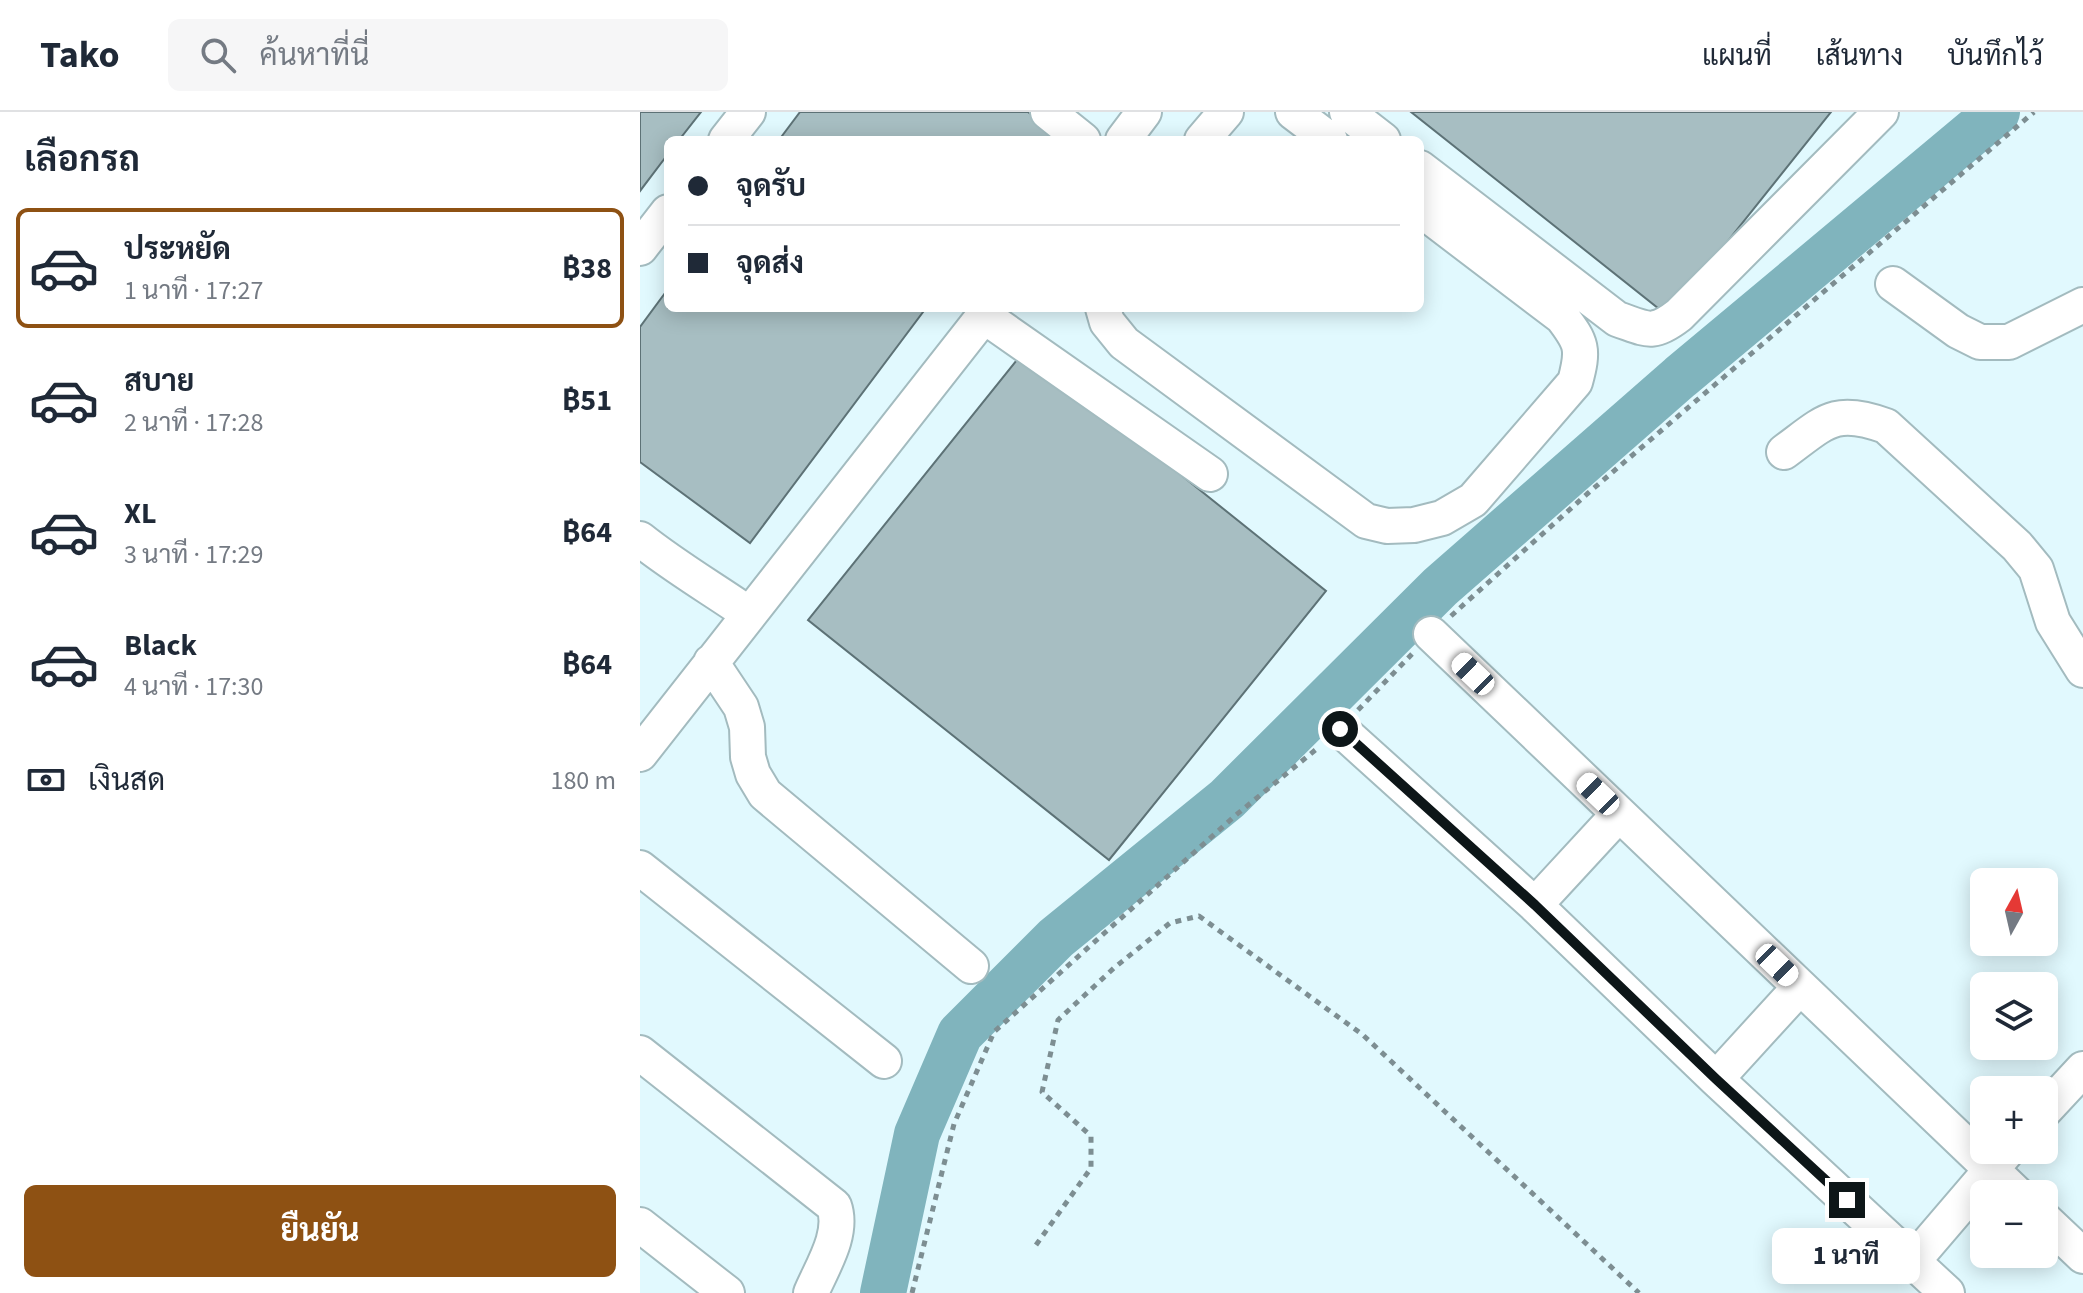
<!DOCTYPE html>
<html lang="th">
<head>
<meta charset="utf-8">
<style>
	:root { --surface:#fff; --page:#f6f6f7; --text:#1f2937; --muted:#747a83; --line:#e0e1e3; --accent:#8e5113 }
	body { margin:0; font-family:"Source Sans 3",Sarabun,sans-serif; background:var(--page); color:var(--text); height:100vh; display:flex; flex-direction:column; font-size:30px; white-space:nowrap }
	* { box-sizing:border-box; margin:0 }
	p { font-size:26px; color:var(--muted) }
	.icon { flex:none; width:44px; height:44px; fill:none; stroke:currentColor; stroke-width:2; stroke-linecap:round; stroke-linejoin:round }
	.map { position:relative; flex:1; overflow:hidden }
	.sheet { display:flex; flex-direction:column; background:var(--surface); width:640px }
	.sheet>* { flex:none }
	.banner { position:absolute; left:24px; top:24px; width:760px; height:176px; border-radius:12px; box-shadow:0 4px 20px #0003; display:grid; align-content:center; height:176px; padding:0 24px; background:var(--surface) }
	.needle { width:52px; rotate:8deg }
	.tools { position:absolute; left:1330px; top:756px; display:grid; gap:16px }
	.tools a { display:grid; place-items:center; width:88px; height:88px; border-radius:12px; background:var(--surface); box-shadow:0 4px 20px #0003; font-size:40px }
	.end { position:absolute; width:36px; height:36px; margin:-18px; border:10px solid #0d1618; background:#fff; box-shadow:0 0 0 4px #fff }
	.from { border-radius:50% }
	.bubble { position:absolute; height:56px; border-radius:12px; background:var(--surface); box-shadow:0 4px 20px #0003; font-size:26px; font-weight:700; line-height:56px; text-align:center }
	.car { position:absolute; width:24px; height:48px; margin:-24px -12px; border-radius:10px; box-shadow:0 0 6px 2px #0007; background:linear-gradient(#fff 24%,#345 0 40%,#fff 0 76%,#345 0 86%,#fff 0) }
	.banner b { display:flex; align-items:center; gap:28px; height:76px; font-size:30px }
	.banner b+b { border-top:2px solid var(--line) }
	.banner i { width:20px; height:20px; background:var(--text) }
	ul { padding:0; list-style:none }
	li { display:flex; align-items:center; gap:24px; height:120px; margin:0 16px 12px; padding:0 8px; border:4px solid transparent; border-radius:12px }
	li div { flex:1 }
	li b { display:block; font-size:30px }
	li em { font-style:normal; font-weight:700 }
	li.active { border-color:var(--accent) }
	li>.icon { width:72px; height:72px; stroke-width:1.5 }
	h2 { padding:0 24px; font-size:36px; line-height:96px }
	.pay { display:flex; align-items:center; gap:20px; height:88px; padding:0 24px; font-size:30px }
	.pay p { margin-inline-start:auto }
	.primary-button { display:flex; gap:16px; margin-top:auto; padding:16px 24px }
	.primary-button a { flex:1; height:92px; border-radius:12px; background:var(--accent); color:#fff; font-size:32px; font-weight:700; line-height:92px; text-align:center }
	header { display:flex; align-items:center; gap:48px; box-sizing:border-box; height:112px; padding:0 40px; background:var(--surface); border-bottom:2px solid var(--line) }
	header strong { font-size:38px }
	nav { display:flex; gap:44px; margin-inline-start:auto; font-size:28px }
	.search { width:560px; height:72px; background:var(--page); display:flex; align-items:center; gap:20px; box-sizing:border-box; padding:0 28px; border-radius:12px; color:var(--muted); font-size:30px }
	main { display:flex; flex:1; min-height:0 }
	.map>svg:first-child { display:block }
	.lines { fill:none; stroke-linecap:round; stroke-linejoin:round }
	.river { stroke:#80b4bd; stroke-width:46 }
	.building { fill:#a7bec2; stroke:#5d7276; stroke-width:2 }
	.minor-casing { stroke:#a3bbbf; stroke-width:38 }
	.path { stroke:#7d8e92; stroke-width:5; stroke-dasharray:6 6; stroke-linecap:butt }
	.minor { stroke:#fff; stroke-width:34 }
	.route { stroke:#0d1618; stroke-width:10 }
</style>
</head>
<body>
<header>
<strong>Tako</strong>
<div class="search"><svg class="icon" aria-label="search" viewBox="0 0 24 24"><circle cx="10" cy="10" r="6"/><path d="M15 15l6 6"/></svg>ค้นหาที่นี่</div>
<nav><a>แผนที่</a><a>เส้นทาง</a><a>บันทึกไว้</a></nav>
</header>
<main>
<section class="sheet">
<h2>เลือกรถ</h2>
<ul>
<li class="active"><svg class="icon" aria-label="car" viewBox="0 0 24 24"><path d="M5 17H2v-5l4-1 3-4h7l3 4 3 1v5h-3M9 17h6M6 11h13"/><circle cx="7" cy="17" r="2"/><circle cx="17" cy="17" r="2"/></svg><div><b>ประหยัด</b><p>1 นาที · 17:27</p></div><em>฿38</em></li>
<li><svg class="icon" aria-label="car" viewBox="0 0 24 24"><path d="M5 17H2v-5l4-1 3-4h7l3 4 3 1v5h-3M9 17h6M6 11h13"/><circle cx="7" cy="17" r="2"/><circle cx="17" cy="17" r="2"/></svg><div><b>สบาย</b><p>2 นาที · 17:28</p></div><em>฿51</em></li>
<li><svg class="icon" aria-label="car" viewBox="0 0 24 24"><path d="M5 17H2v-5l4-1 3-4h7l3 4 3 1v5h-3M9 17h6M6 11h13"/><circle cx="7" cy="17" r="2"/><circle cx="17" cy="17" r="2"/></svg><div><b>XL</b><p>3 นาที · 17:29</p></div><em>฿64</em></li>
<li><svg class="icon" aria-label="car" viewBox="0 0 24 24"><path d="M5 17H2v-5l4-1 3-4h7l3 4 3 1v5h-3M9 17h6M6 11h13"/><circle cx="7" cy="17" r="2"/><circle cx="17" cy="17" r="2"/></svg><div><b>Black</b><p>4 นาที · 17:30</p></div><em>฿64</em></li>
</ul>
<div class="pay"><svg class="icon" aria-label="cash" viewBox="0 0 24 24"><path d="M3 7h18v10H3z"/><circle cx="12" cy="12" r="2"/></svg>เงินสด<p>180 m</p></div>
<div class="primary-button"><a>ยืนยัน</a></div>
</section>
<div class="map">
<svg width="1443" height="1181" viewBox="0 0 1443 1181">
	<rect width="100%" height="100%" fill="#e1f9fe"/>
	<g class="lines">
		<path class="river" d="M 243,1181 L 277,1022 L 320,922 L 416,826 L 587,687 L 800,475 L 1040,265 L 1357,0"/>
	</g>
	<path class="building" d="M 0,0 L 61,0 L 39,28 L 28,28 L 28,42 L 0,79 Z
		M 160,0 L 388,0 L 416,21 L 411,28 L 139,28 Z
		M 771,0 L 1191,0 L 1028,204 Z
		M 28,177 L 28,196 L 286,196 L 110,431 L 0,350 L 0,215 Z
		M 385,238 L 686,479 L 469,748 L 168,508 Z"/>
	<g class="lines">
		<defs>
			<path id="minor" d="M 408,0 L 443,28
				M 653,0 L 690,28
				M 707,0 L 743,28
				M 86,28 L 108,0
				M 483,28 L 504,0
				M 562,28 L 586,0
				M 780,56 L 977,207 C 1007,217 1012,224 1039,203 L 1241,0
				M 0,136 L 28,100
				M 1253,172 L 1318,219 L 1340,230 L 1369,230 L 1443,193
				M 463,196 L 467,210 L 484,231 L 726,409 L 747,414 L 774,413 L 802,406 L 833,388 L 935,270 C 944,237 942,231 922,205 L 780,97
				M 344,204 L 570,362
				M 1144,340 C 1185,310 1194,295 1246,314 L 1377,434 L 1396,457 L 1413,510 L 1443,558
				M 0,427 C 35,455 73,477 109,502
				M 791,522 L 1377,1082
				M 71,550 L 101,595 L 107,615 L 108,645 L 113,662 L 125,682 L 331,854
				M 700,617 L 895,793 L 1076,967 L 1307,1181
				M 0,642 L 350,196
				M 0,756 L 244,949
				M 895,793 L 979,702
				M 0,941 L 194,1094 C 204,1122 182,1155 171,1181
				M 1076,967 L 1160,875
				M 1404,999 L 1443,957
				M 1404,1107 L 1443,1144
				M 0,1113 L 87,1181
				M 1273,1149 L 1368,1038"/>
		</defs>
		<use href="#minor" class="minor-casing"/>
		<path class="path" d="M 811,504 L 947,382 L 1394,0
			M 718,598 L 772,542
			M 396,1133 L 451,1056 L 451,1024 L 402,980 L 418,908 L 474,856 L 530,811 L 559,804 L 723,923 L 999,1181
			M 272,1181 L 314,1012 L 354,920 L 596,703 L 679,635"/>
		<use href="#minor" class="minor"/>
	</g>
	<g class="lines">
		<path class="route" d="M 700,617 L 895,793 L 1076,967 L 1207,1088"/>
	</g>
</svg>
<div class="tools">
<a><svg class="needle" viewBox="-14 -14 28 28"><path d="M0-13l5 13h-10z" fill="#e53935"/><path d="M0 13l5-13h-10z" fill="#747a83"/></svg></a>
<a><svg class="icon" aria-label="layers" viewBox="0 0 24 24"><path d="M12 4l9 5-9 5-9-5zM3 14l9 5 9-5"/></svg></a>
<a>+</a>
<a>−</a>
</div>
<i class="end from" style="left:700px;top:617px"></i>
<i class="end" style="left:1207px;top:1088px"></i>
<div class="bubble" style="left:1132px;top:1116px;width:148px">1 นาที</div>
<i class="car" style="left:833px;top:562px;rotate:314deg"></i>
<i class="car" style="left:958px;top:682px;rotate:314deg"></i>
<i class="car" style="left:1137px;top:853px;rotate:134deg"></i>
<div class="banner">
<b><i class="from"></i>จุดรับ</b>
<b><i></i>จุดส่ง</b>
</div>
</div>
</main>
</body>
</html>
